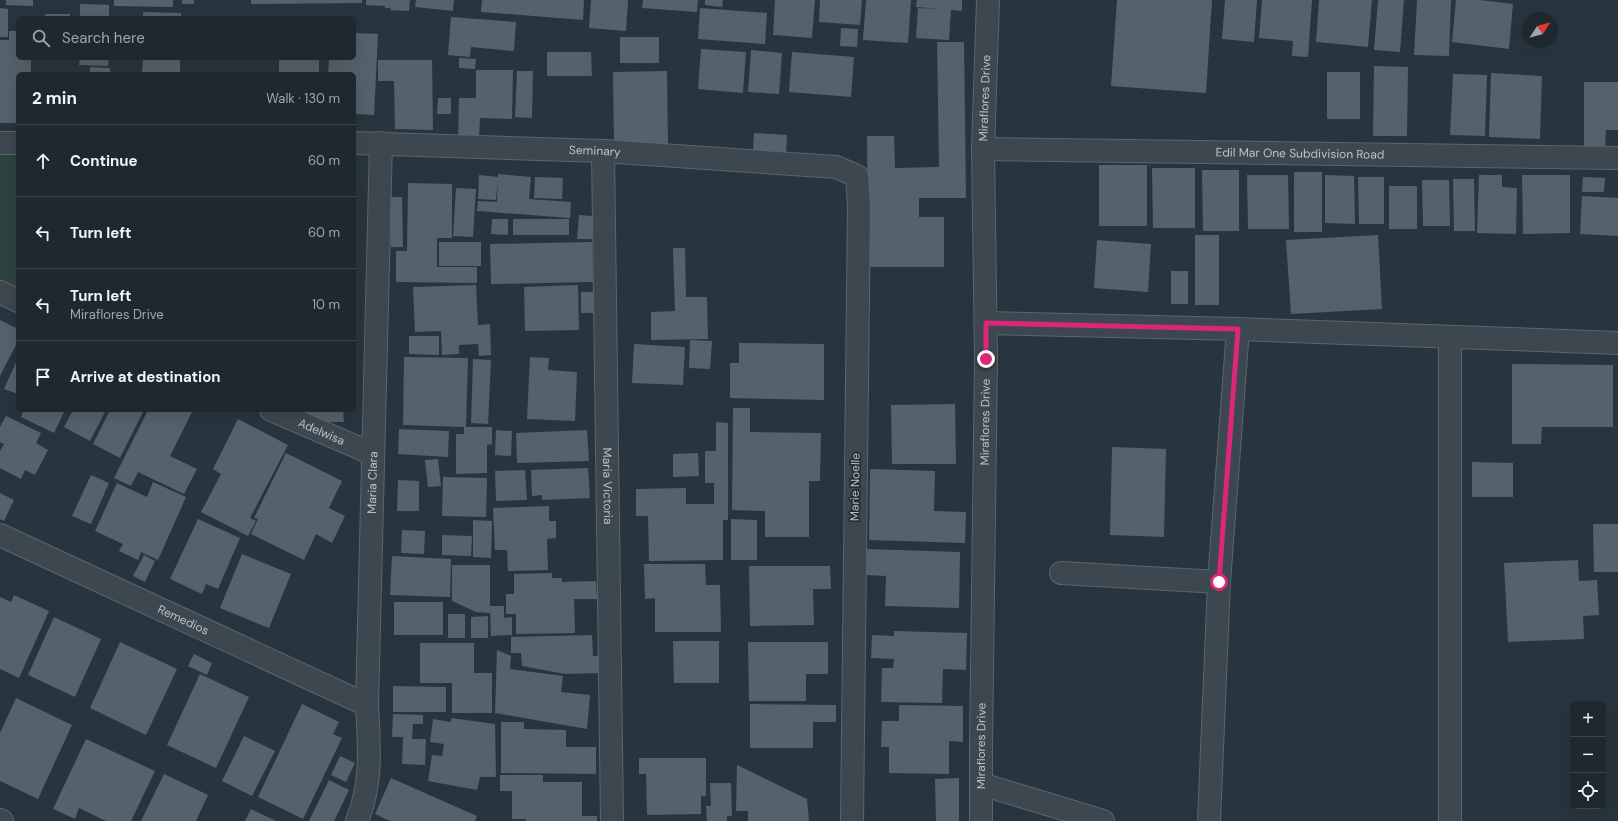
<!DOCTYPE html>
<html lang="en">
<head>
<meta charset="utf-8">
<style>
	body { margin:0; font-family:"DM Sans",sans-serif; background:#2c343a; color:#f1f3f6 }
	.controls { position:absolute; right:12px; bottom:12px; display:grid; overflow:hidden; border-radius:6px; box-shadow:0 4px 16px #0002 }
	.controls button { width:36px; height:36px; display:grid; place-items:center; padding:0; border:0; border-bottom:1px solid #3c444a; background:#1f282e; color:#f1f3f6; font:20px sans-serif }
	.compass { position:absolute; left:1522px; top:12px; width:36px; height:36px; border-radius:50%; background:#1f282e; box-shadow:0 4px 16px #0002; rotate:54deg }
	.stop { position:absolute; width:12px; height:12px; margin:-9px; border:3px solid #db2777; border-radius:50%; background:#fff }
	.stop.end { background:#db2777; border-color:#fff; box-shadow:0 1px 4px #0008 }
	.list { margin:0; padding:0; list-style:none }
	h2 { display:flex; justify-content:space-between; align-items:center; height:52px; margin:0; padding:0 16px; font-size:17px }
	h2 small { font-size:13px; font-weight:400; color:#a1a6aa }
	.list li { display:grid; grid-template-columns:26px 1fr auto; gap:12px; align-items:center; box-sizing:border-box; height:72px; padding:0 16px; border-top:1px solid #3c444a }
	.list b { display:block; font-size:15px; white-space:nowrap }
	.list p { margin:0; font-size:13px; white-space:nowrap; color:#a1a6aa }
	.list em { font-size:13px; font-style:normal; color:#a1a6aa }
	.icon { flex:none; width:22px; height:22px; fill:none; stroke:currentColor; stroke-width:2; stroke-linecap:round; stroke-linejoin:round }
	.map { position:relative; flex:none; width:1618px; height:821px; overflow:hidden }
	.search { position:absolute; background:#1f282e; box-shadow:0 4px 16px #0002; left:16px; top:16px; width:340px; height:44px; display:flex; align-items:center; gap:10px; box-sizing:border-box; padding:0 14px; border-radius:6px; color:#a1a6aa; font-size:15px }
	.panel { position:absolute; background:#1f282e; box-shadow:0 4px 16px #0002; left:16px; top:72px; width:340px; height:340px; border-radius:6px }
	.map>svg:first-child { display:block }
	.green { fill:#2e4341 }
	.building { fill:#55626b }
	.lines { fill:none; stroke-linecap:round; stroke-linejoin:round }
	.street-casing { stroke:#5b656c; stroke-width:24 }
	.street { stroke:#3d474f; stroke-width:22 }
	.route { stroke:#db2777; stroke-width:5 }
	.labels { text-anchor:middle; stroke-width:3.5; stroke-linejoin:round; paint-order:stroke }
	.street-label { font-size:12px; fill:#bac2c9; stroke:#222c34 }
</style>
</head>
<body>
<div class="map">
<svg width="1618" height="821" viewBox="0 0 1618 821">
	<rect width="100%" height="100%" fill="#29353e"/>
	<path class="green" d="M0,148L18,149V295L0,287Z"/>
	<path class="building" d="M6,0H33V6L6,5Z
		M114,0H173V7L114,6Z
		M182,0H194V4H182Z
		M251,0H362V3L251,4Z
		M366,0H410L409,11L390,10L391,8H385V6L366,5Z
		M416,0H454L453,11L415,7Z
		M482,0H584L583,20L481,12Z
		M591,0H628L626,31L589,28Z
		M643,0H698L697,12L642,8Z
		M705,0H723L722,7L705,5Z
		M775,0H815L812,38L773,35Z
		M820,0H862L860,25L819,22Z
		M866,0H911L908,43L863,40Z
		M917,0H962V11L951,10L949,40L916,38L918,8L943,9L916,7Z
		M1117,0H1212L1206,93L1111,86Z
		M1225,0H1257L1254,42L1222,39Z
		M1262,0H1312L1308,57L1292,56L1293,41L1259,38Z
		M1319,0H1372L1368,47L1316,42Z
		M1378,0H1404L1400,52L1374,50Z
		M1417,0H1451L1449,56L1414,55Z
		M1456,0H1480L1513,4L1509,49L1452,42Z
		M80,4L109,5V18H80Z
		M0,8L8,9V37H0Z
		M700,8L767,13L765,44L698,39Z
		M143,12L181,13V18H143Z
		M45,14H70V18H45Z
		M451,17L516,22L514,51L471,47L470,57L448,55Z
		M841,28L858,29L857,47L840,46Z
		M9,31H18V58H31V74H18V123H0V40H9Z
		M354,33L378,34L374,115L354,114V74H328L329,58H354Z
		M620,37H659V63H620Z
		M937,42H964L966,198H919V217H944V267H868L867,136H894L895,168L939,167Z
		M701,49L746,52L743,93L698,89Z
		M751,50L782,53L779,94L748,92Z
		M547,52H591L592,76H547Z
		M792,52L854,57L851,97L789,92Z
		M80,58H109L108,66L79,65Z
		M143,58H180V74H142Z
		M279,58H319V74H279Z
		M459,58L476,59L475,69L459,68Z
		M378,60H432L433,130L395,129L394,81H378Z
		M1374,66L1408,67L1407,136H1373Z
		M90,67L110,68V74H90Z
		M476,70H513L512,119L480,118L479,138H458L459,98H476Z
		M517,71H533L532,118L515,117Z
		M667,71L668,147H614L613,72Z
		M1327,72H1360V119H1327Z
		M1491,73L1542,76L1540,139L1489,137Z
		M1453,74L1487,75L1485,136L1450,135Z
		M1584,82H1618V130H1606L1605,150H1584Z
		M438,98H451V114H437Z
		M754,133L787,135L786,154L753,151Z
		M1099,165H1147V226H1099Z
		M1152,168H1195V228H1153Z
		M1202,170H1239V231H1203Z
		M1294,172H1322V232H1294Z
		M498,174L531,177L529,199L571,202L570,218L477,211L478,201L497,202Z
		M479,175L498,177L496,200L478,199Z
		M1247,175H1288L1289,229H1248Z
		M1325,175L1354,176L1355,224L1325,223Z
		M1479,175H1502V187L1517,188L1516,234L1477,233Z
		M1522,175H1570V233L1523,234Z
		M535,177L563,178L562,199L534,198Z
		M1358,177H1384V224H1359Z
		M1583,177L1605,178L1604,192H1582Z
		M1453,179H1474L1475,231H1454Z
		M1422,180H1449L1450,226H1423Z
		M408,183L452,184V238H437V267H477V283L396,282V251H407Z
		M1389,186H1417V229H1389Z
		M456,188L476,189L473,237L453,236Z
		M1582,196L1618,198V236L1580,234Z
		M390,197H402L403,247H391Z
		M579,215L593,216L592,239H577Z
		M492,219H508V235L491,234Z
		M513,219H569V235H513Z
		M1195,235H1219V305H1195Z
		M1378,235L1382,309L1291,314L1286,240Z
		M1097,240L1151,244L1148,292L1094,288Z
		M439,242H481V266H439Z
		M592,242L593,282L491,284L490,244Z
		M673,248H685L686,297H707L708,339L651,340V312L675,311Z
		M1171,271H1188V304H1171Z
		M476,285L478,325L490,324L491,355L479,356L478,344L459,345V354L442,355L441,331L415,332L413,287Z
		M578,285L579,330L525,331L524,287Z
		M581,292H593L594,313H581Z
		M0,320L18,329V341L0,376Z
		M409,336H439V355L409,354Z
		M690,340L712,341L710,369L689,368Z
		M739,343L824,344V400L730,398V363H739Z
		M634,344L685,347L683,385L632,383Z
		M404,357L468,358L466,427H492V444L487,445V473L456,474V434H464V427L403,425Z
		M530,357L549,358L548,370L577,372L575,421L527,419Z
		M18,358V394L4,389Z
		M473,359L491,360L488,424L471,423Z
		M1512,364L1613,365V427H1542L1541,444H1512Z
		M955,404L956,464H892L891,405Z
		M733,408H750V432L821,433L820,481H809V537H765V511L732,510Z
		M24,410H65L54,433L21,417Z
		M73,410H106L90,441L64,427Z
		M110,410H144L120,458L93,444Z
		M148,410H193L170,456L197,469L184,494L138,472L131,486L114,478Z
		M303,410H343L344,422H319L303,412Z
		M6,416L41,433L36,443L48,450L35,475L25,470L21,479L0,468V451L4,444L0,442V427Z
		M238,419L288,445L250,518L256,521L248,536L201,512L221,474L213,469Z
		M716,422L728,423V520H723V560L649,561L648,516H636V489L686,488V504H714V483H705V451H716Z
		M399,429L449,431L448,457L398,454Z
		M496,430L512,431L511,456L495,455Z
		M587,430L589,461L517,463L516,433Z
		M1112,447L1166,449L1164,537L1110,535Z
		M286,453L342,481L329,508L345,516L332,543L316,534L304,560L251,534L258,519L254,518Z
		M698,453L699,476L673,477V454Z
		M438,459L441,486L428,487L425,460Z
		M1472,462L1513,463V497H1472Z
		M588,468L590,498L542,500V495L532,496L531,470Z
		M870,469L935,471L934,511L966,512L965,543L869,540Z
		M525,470L527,500L496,501L495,471Z
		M91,475L109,483L91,524L72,516Z
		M443,477L487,478L486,517L442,516Z
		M398,480L419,481V511H397Z
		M153,482L186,497L158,560L141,552L138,560L119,551L123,544L95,531L117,483L147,497Z
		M0,493L14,500L4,521L0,519Z
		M549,506V521H556V538L547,539L548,570L508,571L507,550H495L493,508Z
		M198,519L240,538L218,589L206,584L202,594L170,579Z
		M731,519L757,520V560H731Z
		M473,520L492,521L491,558L473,557Z
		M1593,524H1618V572H1594Z
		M402,530L425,531L424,554L401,553Z
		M442,535L472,536L471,556L442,555Z
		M867,549L960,552L959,608L885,606L886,576L866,575Z
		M242,554L291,574L269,628L220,608Z
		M144,555L155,561L145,582L133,576Z
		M392,556L451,559L450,597L390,595Z
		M1578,560L1579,581L1597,580L1599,615L1583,616L1584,639L1508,642L1504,563Z
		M644,564H705L706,585H720L721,632H655V598L645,599Z
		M452,565H490V613L476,612L452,601Z
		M749,566H830L831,589H813L814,625L750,626Z
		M552,573V578H562V582L596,581L597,599H574L575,633L516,634V614H506V594H514V574Z
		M14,595L49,611L19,678L0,669V597L11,602Z
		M394,602H443V635H394Z
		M490,606H504V618L512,617V635L491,636Z
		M448,614H465V638H448Z
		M488,616V638H471V617Z
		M54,617L101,639L75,697L28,675Z
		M894,631L967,633L966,670L943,669L942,703L881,702L882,668H893L894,659L871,658L872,635L894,636Z
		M592,635L593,656H598L599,673L565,674L522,666L521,653H511V637Z
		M673,641H719V683H674Z
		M120,642L177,669L146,735L90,708Z
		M748,642H828V674H806V701H749Z
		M420,643H474V673H492V713H452V683H420Z
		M497,650L511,656L510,669L563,676L561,692L590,695L587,729L495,713Z
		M194,654L212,663L207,675L188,666Z
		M200,674L249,697L216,768L167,745Z
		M393,686L446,687V712H393Z
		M16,698L72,725L38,799L0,781V733Z
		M302,704L339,722L333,734L342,738L303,819L258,797Z
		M750,704L836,705V722H813V748H750Z
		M899,705L963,706V742L949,741V774L889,773V747H881L882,721H899Z
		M393,714L423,715V724H413L412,739H426L425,765L402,764L403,737H392Z
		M451,718L495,724L496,777H480L477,790L428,781L432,755L442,756L444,744L430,742L433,719L451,722Z
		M501,722H524V729L566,730V747H596V774L501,773Z
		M244,736L275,751L252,796L222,781Z
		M86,739L155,771L131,821H106L79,808L75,819L53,809Z
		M340,756L355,763L346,782L331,775Z
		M639,758H706V796H701V814L647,815L646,774H639Z
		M737,765L807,799L809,821H748V811H736Z
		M164,774L208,795L196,821H141Z
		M500,775H543V782H582V816H597V821H526V819H512V791H500Z
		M391,778L477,816L475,821H390L375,814Z
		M959,778V821H936L935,779Z
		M329,780L349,790L334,821H309Z
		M710,783H731L732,816H727V821H707L706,806H711Z
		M251,809L276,821H245Z"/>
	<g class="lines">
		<g class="street-casing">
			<g id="street">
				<path d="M0,143H18"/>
				<path id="s1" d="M354,143L603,151L836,167L857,176L859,206L852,821"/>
				<path id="s2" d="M983,149L1618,158"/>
				<path id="s3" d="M603,151L612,821"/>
				<path d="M0,292L18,301"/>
				<path d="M986,323L1238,329L1618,343"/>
				<path d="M1450,337V821"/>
				<path id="s4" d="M271,410L373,454"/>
				<path id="s5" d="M0,535L367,705"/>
				<path d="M1061,573L1219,582"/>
				<path d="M981,784L1103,821"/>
				<path d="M0,820L2,821"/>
				<path id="s6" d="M357,821C373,781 369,746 367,705L381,143"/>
				<path id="s7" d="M981,821V748L986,359L983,149L988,0"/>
				<path d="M1209,821L1219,582L1238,329"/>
			</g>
		</g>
		<use href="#street" class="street"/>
	</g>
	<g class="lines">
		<path class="route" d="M986,359V323L1238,329L1219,582"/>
	</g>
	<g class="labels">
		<g class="street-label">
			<text dy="4" stroke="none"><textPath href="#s7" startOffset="723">Miraflores Drive</textPath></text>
			<text dy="4" stroke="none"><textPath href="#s1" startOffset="241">Seminary</textPath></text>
			<text dy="4" stroke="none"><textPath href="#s2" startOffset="317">Edil Mar One Subdivision Road</textPath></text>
			<text dy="4" stroke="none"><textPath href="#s7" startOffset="399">Miraflores Drive</textPath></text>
			<text dy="4" stroke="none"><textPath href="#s4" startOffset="55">Adelwisa</textPath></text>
			<text dy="4" stroke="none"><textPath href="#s6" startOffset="340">Maria Clara</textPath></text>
			<text dy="4" stroke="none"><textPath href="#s3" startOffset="335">Maria Victoria</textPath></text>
			<text transform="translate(855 487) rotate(-89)" y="4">Marie Noelle</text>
			<text dy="4" stroke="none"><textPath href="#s5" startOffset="202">Remedios</textPath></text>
			<text dy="4" stroke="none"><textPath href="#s7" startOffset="75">Miraflores Drive</textPath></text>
		</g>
	</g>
</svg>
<div class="controls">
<button>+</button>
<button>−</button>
<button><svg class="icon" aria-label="locate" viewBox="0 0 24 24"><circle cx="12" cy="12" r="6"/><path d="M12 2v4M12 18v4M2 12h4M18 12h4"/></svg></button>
</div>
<svg class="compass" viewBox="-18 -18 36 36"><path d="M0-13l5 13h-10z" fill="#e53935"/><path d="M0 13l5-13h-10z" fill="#a1a6aa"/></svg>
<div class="stop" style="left:1219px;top:582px"></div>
<div class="stop end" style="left:986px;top:359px"></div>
<div class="search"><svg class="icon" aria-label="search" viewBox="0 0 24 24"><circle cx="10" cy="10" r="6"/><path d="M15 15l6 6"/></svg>Search here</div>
<section class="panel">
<h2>2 min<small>Walk · 130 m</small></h2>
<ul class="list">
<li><svg class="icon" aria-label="ahead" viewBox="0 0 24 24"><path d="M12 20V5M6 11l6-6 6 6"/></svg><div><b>Continue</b></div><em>60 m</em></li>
<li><svg class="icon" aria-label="left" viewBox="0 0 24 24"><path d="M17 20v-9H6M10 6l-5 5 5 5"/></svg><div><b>Turn left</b></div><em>60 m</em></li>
<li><svg class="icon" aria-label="left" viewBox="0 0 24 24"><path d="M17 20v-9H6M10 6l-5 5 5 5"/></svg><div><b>Turn left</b><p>Miraflores Drive</p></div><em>10 m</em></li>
<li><svg class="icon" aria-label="arrive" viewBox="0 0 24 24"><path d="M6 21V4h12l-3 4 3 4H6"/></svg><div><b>Arrive at destination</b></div></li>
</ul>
</section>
</div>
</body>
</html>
